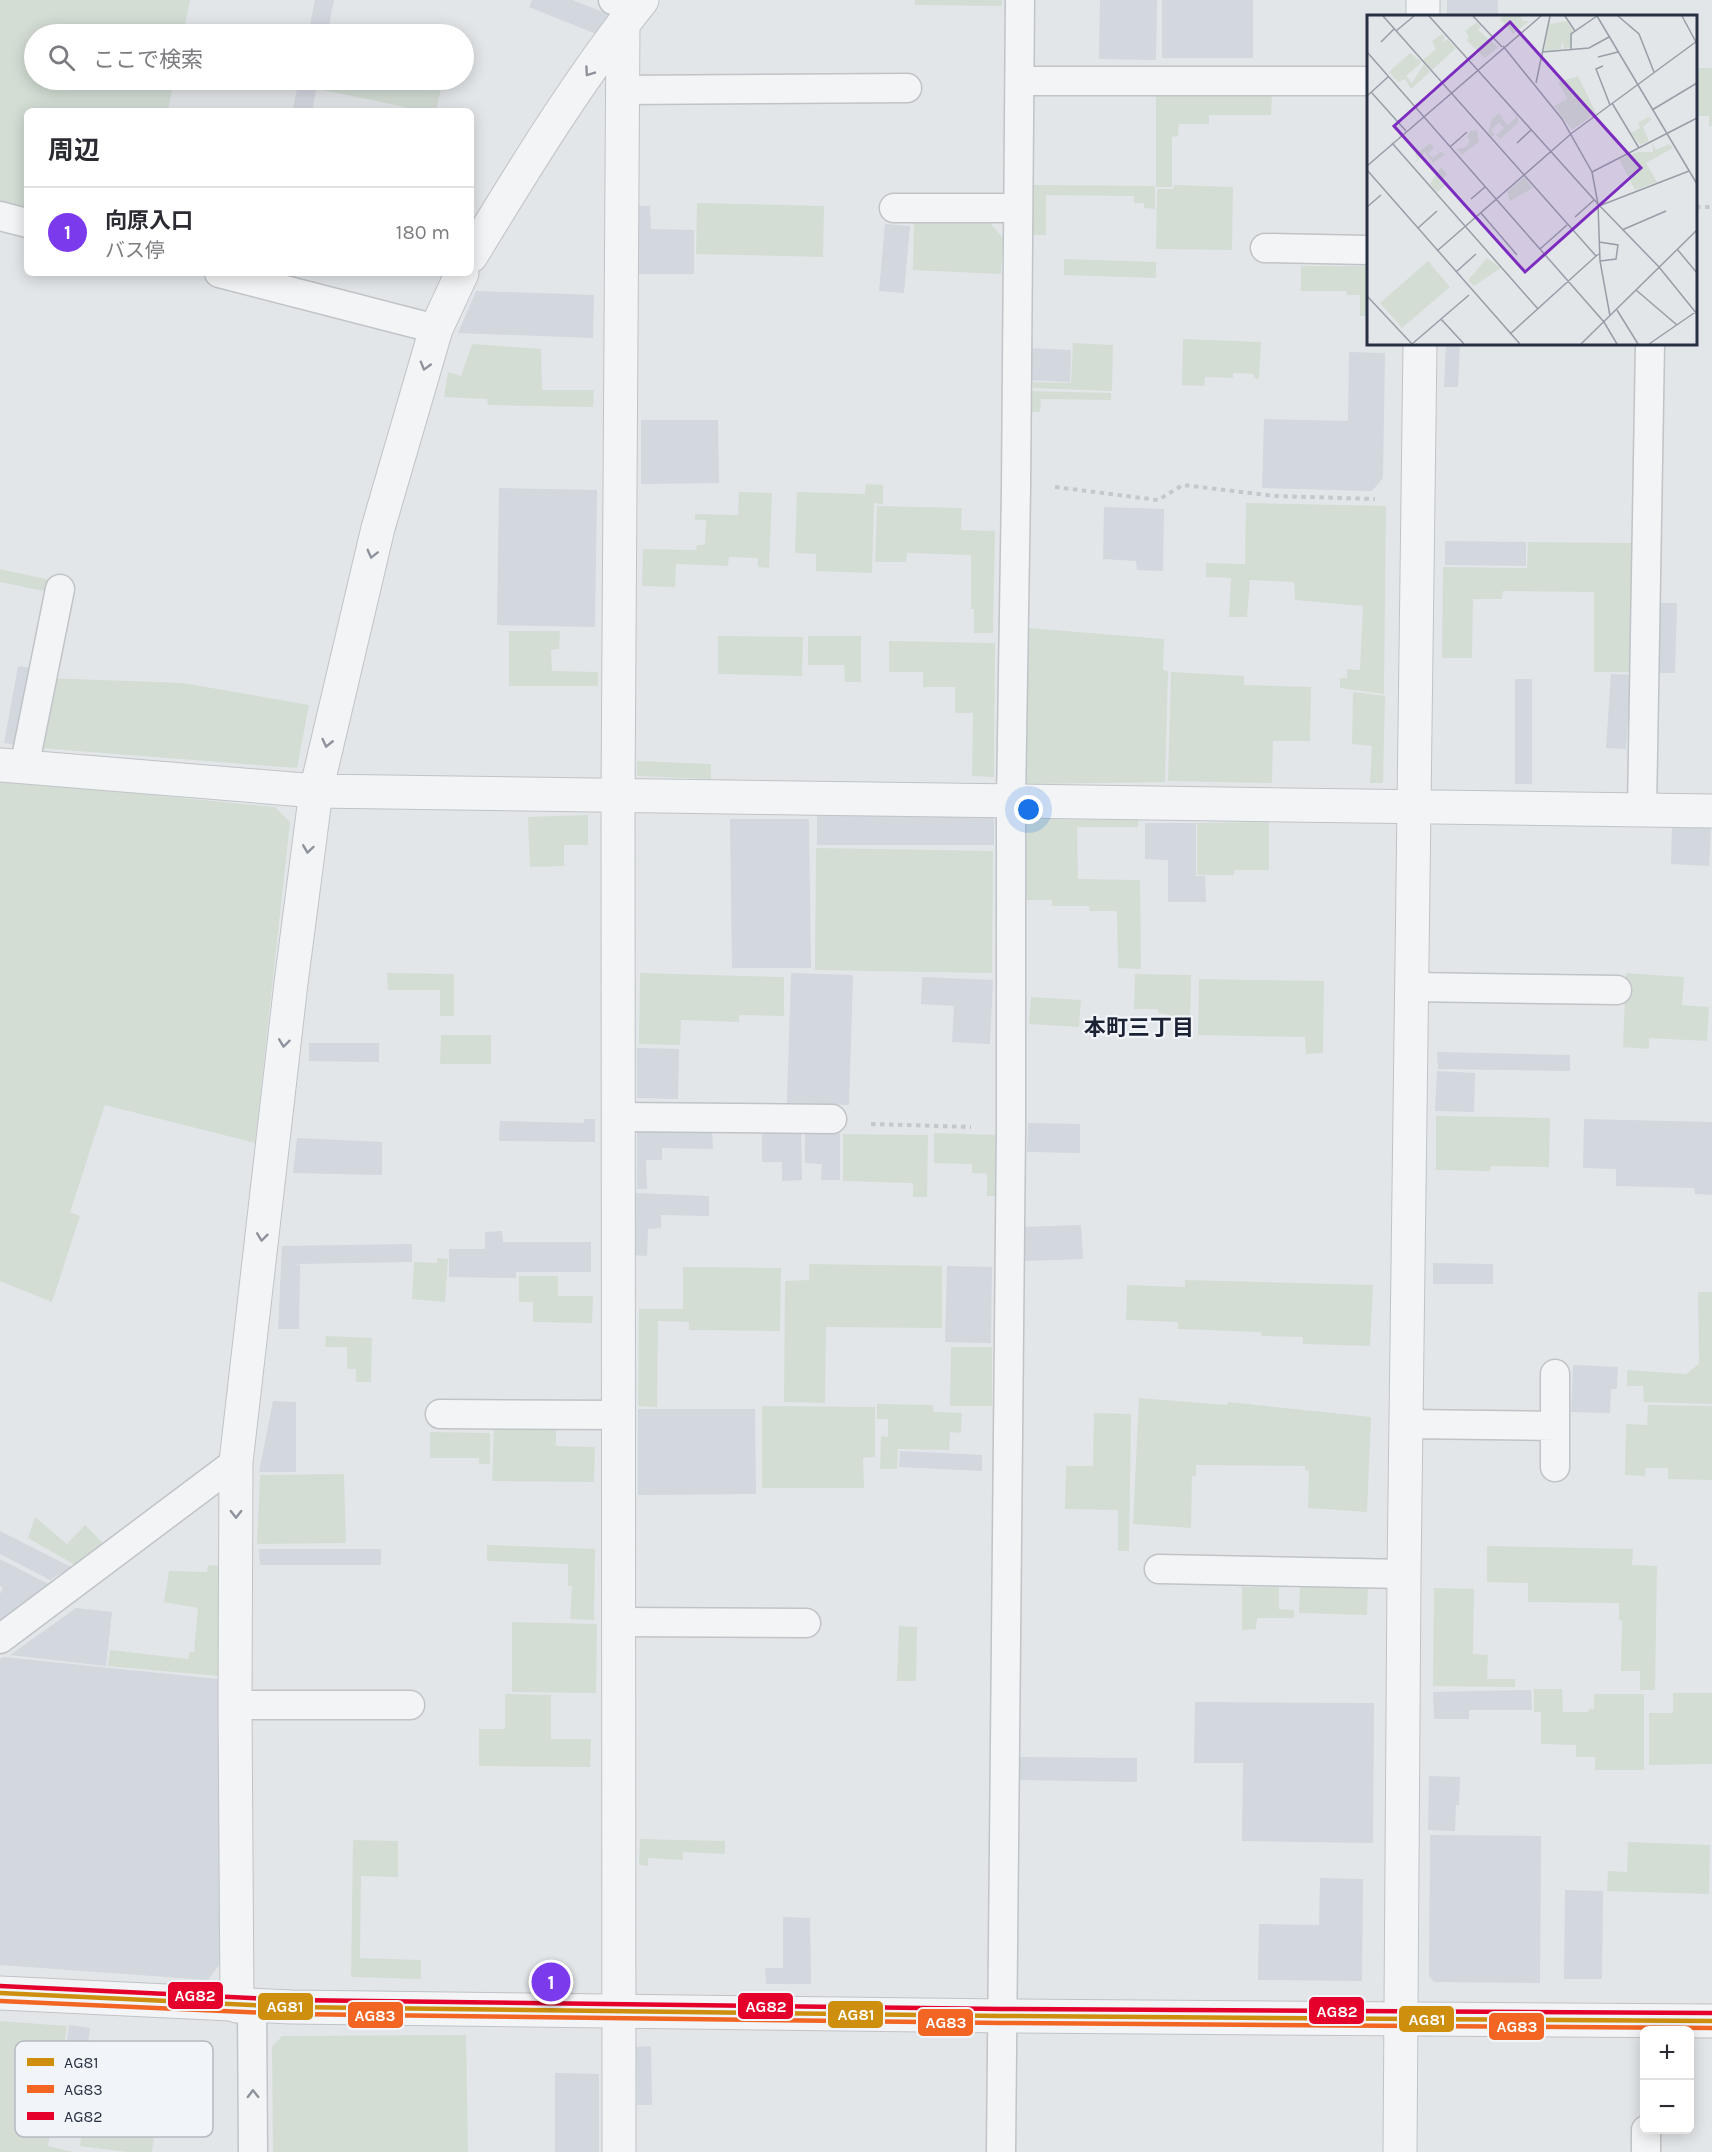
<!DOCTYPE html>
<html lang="ja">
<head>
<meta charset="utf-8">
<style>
	body { margin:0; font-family:Karla,"Noto Sans JP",sans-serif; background:#f2f2f3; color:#2b2b33 }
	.controls { position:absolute; right:18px; bottom:18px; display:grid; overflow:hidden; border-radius:9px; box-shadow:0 3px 15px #0003 }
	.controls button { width:54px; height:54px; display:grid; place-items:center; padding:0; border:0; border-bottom:2px solid #e1e1e2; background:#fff; color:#2b2b33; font:30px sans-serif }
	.you { position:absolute; left:1029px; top:810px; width:21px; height:21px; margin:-15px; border:4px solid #fff; border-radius:50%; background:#1a73e8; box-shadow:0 0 0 9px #1a73e833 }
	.badge { display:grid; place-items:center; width:39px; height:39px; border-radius:50%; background:#7c3aed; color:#fff; font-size:20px; font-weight:700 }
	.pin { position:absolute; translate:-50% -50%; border:3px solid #fff; box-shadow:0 2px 6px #0006 }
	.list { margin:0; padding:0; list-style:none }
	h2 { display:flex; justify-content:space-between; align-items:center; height:78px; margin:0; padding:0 24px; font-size:26px }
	h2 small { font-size:20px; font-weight:400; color:#7c7c81 }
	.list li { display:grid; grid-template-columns:39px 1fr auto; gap:18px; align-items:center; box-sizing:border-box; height:90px; padding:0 24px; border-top:2px solid #e1e1e2 }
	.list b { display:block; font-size:22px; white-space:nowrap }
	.list p { margin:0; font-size:20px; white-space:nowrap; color:#7c7c81 }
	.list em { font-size:20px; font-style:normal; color:#7c7c81 }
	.icon { flex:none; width:33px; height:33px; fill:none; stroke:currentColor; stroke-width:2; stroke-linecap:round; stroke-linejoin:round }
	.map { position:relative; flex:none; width:1712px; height:2152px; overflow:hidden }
	.search { position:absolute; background:#fff; box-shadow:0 3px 15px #0003; left:24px; top:24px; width:450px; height:66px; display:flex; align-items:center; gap:15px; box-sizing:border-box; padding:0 21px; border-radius:33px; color:#7c7c81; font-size:22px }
	.panel { position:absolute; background:#fff; box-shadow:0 3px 15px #0003; left:24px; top:108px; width:450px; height:168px; border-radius:9px }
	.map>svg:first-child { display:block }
	.built { fill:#d3d7de }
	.green { fill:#d3ddd4 }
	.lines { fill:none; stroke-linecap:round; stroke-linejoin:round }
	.service-casing { stroke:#c0c3c7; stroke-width:31 }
	.minor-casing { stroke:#c0c3c7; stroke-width:35 }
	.tertiary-casing { stroke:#c0c3c7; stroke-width:35 }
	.path { stroke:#c4c7cc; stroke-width:4; stroke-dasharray:4.5 4.5; stroke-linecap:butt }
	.service { stroke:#f3f4f5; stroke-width:28 }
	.minor { stroke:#f3f4f5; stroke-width:33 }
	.tertiary { stroke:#f3f4f5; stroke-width:33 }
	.bus-1-casing { stroke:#f1f4f8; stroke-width:9 }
	.bus-2-casing { stroke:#f1f4f8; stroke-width:9 }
	.bus-3-casing { stroke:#f1f4f8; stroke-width:9 }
	.bus-1 { stroke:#ce8f0e; stroke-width:4.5 }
	.bus-2 { stroke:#f26522; stroke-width:4.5 }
	.bus-3 { stroke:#e4002b; stroke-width:4.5 }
	.oneway { stroke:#8e929c }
	.labels { text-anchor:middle; stroke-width:4.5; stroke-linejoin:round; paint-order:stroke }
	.neighbourhood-label { font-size:22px; font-weight:bold; fill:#1b2234; stroke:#f1f4f8 }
	.inset-road { fill:none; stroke:#989ea7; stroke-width:1.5 }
	.view { fill:#7b2cbf; fill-opacity:0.15; stroke:#7b2cbf; stroke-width:3 }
	.inset-edge { fill:none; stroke:#283144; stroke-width:3 }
	.key { fill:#f1f4f8; stroke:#b5bac2; stroke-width:1.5 }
	.key-label { font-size:16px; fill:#283144 }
	.line-badge { stroke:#f1f4f8; stroke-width:2 }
	.badge-label { font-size:16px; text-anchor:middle; font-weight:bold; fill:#fff }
</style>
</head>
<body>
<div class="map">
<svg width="1712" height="2152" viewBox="0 0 1712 2152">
	<rect width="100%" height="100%" fill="#e3e6e9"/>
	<path class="built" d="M315,0H334L327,34H308Z
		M532,0H572L611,15L596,34L529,7Z
		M1100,0H1157L1156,60L1099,59Z
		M1162,0H1253V58H1162Z
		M1447,0H1498V14H1494V16H1447Z
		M299,80H318L312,111L293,109Z
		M636,206H650L651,229L694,230V274H636Z
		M885,224L910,226L904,293L879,291Z
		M476,291L594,295L593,338L458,333Z
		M1446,344H1460L1458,387H1444Z
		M1026,348L1071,350L1070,382L1025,380Z
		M1349,352L1385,353L1383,478L1372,491L1262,488L1264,419L1348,421Z
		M641,420H718L719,483L641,484Z
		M499,488L597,490L595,627L497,625Z
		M1104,507L1164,509L1163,571L1137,570L1136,561L1103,559Z
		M1445,541L1526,542V566L1445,565Z
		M1659,603H1677L1675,673H1658Z
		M18,666L37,669L23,746L4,743Z
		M1611,674L1631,675L1626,749L1606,748Z
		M1515,679H1532V784H1515Z
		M817,816H994V845H817Z
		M730,819H809L811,968H732Z
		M1145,823H1196V876H1205L1206,902H1168V860L1145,859Z
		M1672,824L1711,826L1709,866L1671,864Z
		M791,973L853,975L849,1105L787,1103Z
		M922,977L993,980L990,1044L952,1042L954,1006L921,1004Z
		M309,1043H379V1062L309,1061Z
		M637,1048L679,1049L678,1099L637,1098Z
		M1437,1052L1570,1055V1071L1438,1069Z
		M1437,1071L1475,1073L1474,1112L1435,1111Z
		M584,1119H595V1142L499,1141L500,1121L584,1123Z
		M1584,1119L1712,1122V1195L1695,1194L1694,1188L1616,1186V1169L1583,1168Z
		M1028,1123L1080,1124V1153L1027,1152Z
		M637,1131H712L713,1149L662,1148V1160H646L647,1189H637Z
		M762,1133H801L802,1180L782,1181V1162H762Z
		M805,1133H840V1180H821L822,1164L805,1163Z
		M297,1138L382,1142V1175L293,1173Z
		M635,1193L709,1196V1216L661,1215V1228L648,1229L647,1256L633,1255Z
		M1081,1225L1083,1259L1025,1261L1024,1227Z
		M502,1231L503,1242H591V1272H516V1278L449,1277V1249H485V1232Z
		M412,1244V1262L296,1264L300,1265L299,1329H278L282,1246Z
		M1433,1263L1493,1264V1284H1433Z
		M947,1266L992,1267L991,1343L945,1342Z
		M1573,1365L1618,1367L1617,1389H1611L1610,1413L1571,1412Z
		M273,1401L296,1402V1472H259Z
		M638,1409H755L756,1494L638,1495Z
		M900,1451L982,1455V1471L899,1467Z
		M0,1531L71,1567L50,1580L0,1554Z
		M259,1549H381V1565H260Z
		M0,1559L48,1584L0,1621V1594L3,1588L0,1586Z
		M76,1608L112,1612L106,1666L10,1655Z
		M3,1657L218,1679L222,1961L208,1980L0,1965V1659Z
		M1531,1690L1532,1710H1469V1719H1434L1433,1692Z
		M1195,1702L1374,1703L1373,1843L1242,1841L1243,1763H1194Z
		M1020,1757L1137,1758V1782L1020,1780Z
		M1429,1776L1460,1777L1459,1805H1456L1455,1831L1428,1830Z
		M1430,1835L1541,1836L1540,1983L1434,1982L1429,1976Z
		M1320,1878L1363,1879L1362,1981L1258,1980L1259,1924L1319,1925Z
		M1565,1890L1603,1891L1602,1979H1564Z
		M783,1917L810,1918L811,1984H766L765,1968H783Z
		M69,2025L90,2028L80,2100L59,2097Z
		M651,2046L652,2105H637L636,2047Z
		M555,2073L599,2074V2152H555Z"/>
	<path class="green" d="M0,0H190L183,34H34V80H174L168,111H27V209L0,203Z
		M915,0H1002V6L915,5Z
		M1696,68H1712V126H1709V116H1696Z
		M320,80H443L436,111H405V107L318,89Z
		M1156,96H1272L1271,115H1209V124H1179L1178,136L1172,137V187H1156Z
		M1029,185L1155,186V209L1144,208V203H1134V196L1046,195V235H1028Z
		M1174,185L1233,187L1232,250L1156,249L1157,189H1173Z
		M697,203L824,206L823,257L696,254Z
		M914,220L990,223L1003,238L1001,274L913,270Z
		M1064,259L1156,262V278L1064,275Z
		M1301,266H1368V316H1360V295H1347L1346,291H1301Z
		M1183,339L1261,342L1259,379L1254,378V374L1233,373V378L1205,377L1204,386L1182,385Z
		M1073,343L1113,345L1112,391L1033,388V382L1071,383Z
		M472,344L541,349L542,390H594L593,407L488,405L487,399L444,397L448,372L461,376Z
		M1028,391L1111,393V400L1041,399L1040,412H1027Z
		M866,484L883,485V504L874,503L872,573L816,571V554L795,553L797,492L865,494Z
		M739,492L772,493L769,568L758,567V558L729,557L728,566L676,564L675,587L642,586L643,549L696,550L697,545H705L706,520H695V514L738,515Z
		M1246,503L1386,506L1384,694L1340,688V678H1347V669L1360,670L1363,606L1295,600L1294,582L1250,580L1247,617H1229L1231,578L1206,577V563L1245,564Z
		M877,506L962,508L961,530L995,531L993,633H974V609H971V555L907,553L906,562H875Z
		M1528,542L1634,543L1633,672H1594V592L1503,591L1502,599H1473L1472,658H1442L1443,567L1527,568Z
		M0,569L50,580L48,592L0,582Z
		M1028,628L1164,639L1163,670L1168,671L1165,782L1026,784Z
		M509,631H560L559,649L551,650L552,671L598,672V686H509Z
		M718,636L803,637L802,676L718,674Z
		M808,636H861V682H845L844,665H808Z
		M889,641L995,643L994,777L972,776L973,713H955V687H923V672H889Z
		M1171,672L1244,676V685L1311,687L1310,741H1273L1272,783L1168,781Z
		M47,678L183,683L309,705L297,768L39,748Z
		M1353,692L1385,696L1383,783H1370L1372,746L1352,744Z
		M637,761L711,764V779L637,776Z
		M0,780L275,807L290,822L255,1143L105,1105L70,1212L80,1216L52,1302L0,1281Z
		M588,815V845H564V866L530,867L528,817Z
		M1026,819L1138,820V827H1077L1078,879L1140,880L1141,969L1118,968L1117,911H1090L1089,906H1052V900H1026Z
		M1269,822V870H1234V875H1197V823Z
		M816,848L993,851L992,973L815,970Z
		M387,973L454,974V1016H440V990H388Z
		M640,973L784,977V1016L739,1015V1022L681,1020L680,1045L639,1044Z
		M1626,973L1684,977L1682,1005L1709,1007L1707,1041L1649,1038V1049L1623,1047Z
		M1135,974L1191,975L1190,1027H1181L1180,1022H1168L1167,1014L1158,1013V1009H1134Z
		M1199,979L1324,981L1323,1053L1306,1054L1305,1037L1198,1035Z
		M1031,997L1081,1000L1079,1027L1029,1024Z
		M441,1035H491V1064H440Z
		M1436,1116L1550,1118L1549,1167L1491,1166L1490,1171L1436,1170Z
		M934,1133L1001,1135L999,1196H987V1174L972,1173V1164L934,1163Z
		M843,1134L928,1135L927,1197H913V1183L843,1181Z
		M437,1258L448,1259L445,1302L412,1299L414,1262L437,1263Z
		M809,1264L942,1266V1328L826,1327L825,1403L784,1402L785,1281L809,1280Z
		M683,1267L781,1268L780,1331L689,1330V1322L658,1321L657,1407L638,1406L639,1309H683Z
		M519,1276H558V1296H593L592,1323L533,1322V1302H519Z
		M1185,1280L1373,1285L1370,1346L1303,1344V1337L1261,1336V1332L1178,1329V1322L1126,1320L1127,1285L1185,1287Z
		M1698,1292H1712V1404L1644,1402L1643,1386H1627V1370L1686,1374L1699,1364Z
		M326,1336L372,1338L371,1382H356V1369H347V1347H325Z
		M951,1347H992V1406H950Z
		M1139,1398L1227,1405L1228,1402L1371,1417L1367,1512L1308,1508L1309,1471L1305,1470V1466L1196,1465V1476H1192L1191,1528L1133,1524Z
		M877,1404L933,1405L934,1412L962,1413L961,1433L950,1432L949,1450L898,1449L897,1469H880L881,1436L888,1437V1419H877Z
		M1648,1405L1712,1406V1480L1668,1479V1468H1646L1645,1476L1625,1475L1626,1424L1647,1425Z
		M762,1406L875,1407V1457L863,1458L864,1488H762Z
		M1094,1413L1131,1414L1129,1551H1118V1510L1065,1509L1066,1466H1093Z
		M494,1425H556V1446L595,1447L594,1482L492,1481Z
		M430,1432L490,1433V1464H479V1458H430Z
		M344,1474L346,1543L257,1544L260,1475Z
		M35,1517L67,1544L85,1525L104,1544L75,1565L28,1538Z
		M487,1545L595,1549L594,1620L570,1619L572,1586H568V1564L487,1561Z
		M1487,1546L1633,1549L1632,1565L1657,1566L1655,1690H1640V1671H1621L1622,1621L1619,1620V1603L1528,1602V1583L1487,1582Z
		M208,1565L220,1566L218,1676L108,1666L110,1650L188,1659L190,1652H194L198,1608L164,1602L169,1571L207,1572Z
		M1300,1586L1368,1588L1367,1615L1299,1613Z
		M1242,1587H1279V1609L1294,1610V1618H1257L1256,1629L1242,1630Z
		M1434,1588L1474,1589L1473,1654L1488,1655L1487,1679H1515V1687L1433,1686Z
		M512,1622L597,1624L596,1693L512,1692Z
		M899,1626L917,1627L916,1681H897Z
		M1534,1689H1562L1563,1712H1588L1589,1709H1594V1694H1644V1770H1595V1757H1576V1745L1541,1744V1712H1534Z
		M1673,1693H1712V1764L1649,1765V1713H1673Z
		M505,1694L551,1695V1739H591L590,1767L479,1766V1729H505Z
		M640,1839L725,1841V1854L683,1852V1860L648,1858V1866L639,1865Z
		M353,1840L398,1841V1877L361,1876L360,1958L421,1960V1979L351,1977Z
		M1628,1842L1710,1845L1709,1894L1607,1891L1608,1871L1627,1872Z
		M0,2021L67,2026L48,2146L73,2152H0Z
		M466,2035L468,2152H273L272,2047L282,2036Z
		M87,2087L159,2096L152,2152H127L80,2146Z"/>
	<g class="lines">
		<g class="service-casing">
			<path id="service" d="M613,0L622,3
				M1031,81H1368
				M621,90L907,88
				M894,208H1018
				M0,216L27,223
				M1265,248L1368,250
				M219,273L436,329
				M24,768L60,589
				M1642,810L1650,344
				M1412,987L1617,990
				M618,1117L832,1119
				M440,1414L618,1415
				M1407,1424L1555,1426
				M1555,1467V1374
				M1159,1569L1404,1574
				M617,1622L806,1623
				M0,1639L236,1462
				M235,1705H410
				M252,2006L253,2152
				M1001,2152L1011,1128V801L1016,488L1020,0
				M1646,2152V2130"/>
		</g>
		<g class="minor-casing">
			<path id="minor" d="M1423,16V0
				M471,256C524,169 578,80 642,0
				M0,765L316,791L1712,811
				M237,2006L235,1705L236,1462L291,983L316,791L345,668L378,528L436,329L462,273
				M619,2152L618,796L623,24
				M1400,2152L1404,1574L1420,344"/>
		</g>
		<g class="tertiary-casing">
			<path id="tertiary" d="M0,1993L291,2007L1002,2016L1712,2021"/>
		</g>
		<path class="path" d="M1696,207H1712
			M1055,487L1158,500L1183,485L1275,496L1375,499
			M871,1124L971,1127"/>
		<use href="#service" class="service"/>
		<use href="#minor" class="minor"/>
		<use href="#tertiary" class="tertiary"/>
		<g class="bus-1-casing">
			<path id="bus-1" d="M0,1993L291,2007L1002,2016L1712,2021"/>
		</g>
		<g class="bus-2-casing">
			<path id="bus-2" d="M0,2001L291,2014L1002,2023L1712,2028"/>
		</g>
		<g class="bus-3-casing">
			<path id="bus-3" d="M0,1986L291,2000L1002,2009L1712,2013"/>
		</g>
		<use href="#bus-1" class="bus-1"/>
		<use href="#bus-2" class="bus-2"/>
		<use href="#bus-3" class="bus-3"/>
	</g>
	<defs><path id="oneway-chevron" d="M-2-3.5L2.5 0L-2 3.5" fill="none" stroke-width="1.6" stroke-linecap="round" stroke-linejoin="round" transform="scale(1.5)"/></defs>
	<g class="oneway">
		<use href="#oneway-chevron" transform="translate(589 72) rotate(125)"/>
		<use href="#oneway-chevron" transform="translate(425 366) rotate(106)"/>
		<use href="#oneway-chevron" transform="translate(372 554) rotate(104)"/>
		<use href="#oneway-chevron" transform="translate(327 743) rotate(103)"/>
		<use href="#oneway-chevron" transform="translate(308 849) rotate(98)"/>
		<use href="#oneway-chevron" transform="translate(284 1043) rotate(97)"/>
		<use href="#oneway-chevron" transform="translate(262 1237) rotate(97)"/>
		<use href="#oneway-chevron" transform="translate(236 1514) rotate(90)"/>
		<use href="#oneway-chevron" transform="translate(253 2094) rotate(-91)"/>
	</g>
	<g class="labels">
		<g class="neighbourhood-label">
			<text x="1139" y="1035">本町三丁目</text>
		</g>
	</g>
	<g transform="translate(1367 15)">
		<rect width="330" height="330" fill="#e3e6e9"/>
		<path d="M136,1H153L156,6H162L146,19L133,4ZM200,6L206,16L204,32L197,34L195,26L194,34L177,36L182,9ZM110,7L114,12L111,15L131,32L118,43L99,25L102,22L98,16ZM75,19L78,22L74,29L80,24L89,33L65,55L56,45L69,34L65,26ZM43,38L55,47L39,61L45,68L57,49L63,57L44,74L38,64L31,67L22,57ZM211,61L229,98L205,115L187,91L200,84L191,67ZM145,96L151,103V108L133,124L129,120L137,113L132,108L124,115L128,119L125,122L121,118L125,104L132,98L140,110L149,103ZM281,102L285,104L276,112L282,126L273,130L264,118L273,113L271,108ZM110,115L112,127L95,140L89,134L97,133L103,127L100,122L103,116ZM63,128L67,132L61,139L66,143L73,137L79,139L66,148L58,137L46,150L51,143L48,140ZM285,128L289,135L302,129L306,133L279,148L290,167L268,175L252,144L270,137H286ZM74,152L80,159L76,164L80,169L70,177L63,169ZM157,162L166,173L143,186L140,177ZM120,243L134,253L107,271L101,265ZM61,246L83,272L35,313L13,288Z" fill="#d3ddd4"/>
		<path class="inset-road" d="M16,1L229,241L232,239M62,1L231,189L292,252L330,299M106,1L135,32M198,1L208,16M230,1L330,169M251,1L272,19L287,57M315,1L330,29M29,16L47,1M14,27L27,14M136,31L195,104L225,157L231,189L233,246L243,301M204,35V19L230,1M0,37L237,307L250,329M175,37L222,33L242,22M231,42L251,37M236,51L229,54L243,90M169,68L183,1M4,77L39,116M0,81L21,62M245,88L272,133M285,95L330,68M25,128L171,294M150,128L164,115M83,132L100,117M0,151L174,1M0,155L153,329M225,157L330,103M104,184L118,172M232,191L322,156M0,192L14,180M114,198L150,240M208,202L227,185M51,213L70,196M255,215L299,196M232,227L251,230L249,244L233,246M173,234L200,210M310,234L330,258M70,236L205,118L330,26M89,257L109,239M269,275L310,310M0,281L45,329M250,295L271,329M74,304L97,329M143,319L229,241M45,329L102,280M214,329L330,215M282,329L330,296"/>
		<path class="view" d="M143,7L274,153L158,257L27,111Z"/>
		<rect width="330" height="330" class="inset-edge"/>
	</g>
	<rect x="15" y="2041" width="198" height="96" rx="9" class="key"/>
	<rect x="27" y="2058" width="27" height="8" fill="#ce8f0e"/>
	<rect x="27" y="2085" width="27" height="8" fill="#f26522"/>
	<rect x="27" y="2112" width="27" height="8" fill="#e4002b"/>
	<g class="key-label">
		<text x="64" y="2068">AG81</text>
		<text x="64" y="2095">AG83</text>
		<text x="64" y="2122">AG82</text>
	</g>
	<g class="line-badge">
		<rect x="167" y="1981" width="57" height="29" rx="6" fill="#e4002b"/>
		<rect x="737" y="1992" width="57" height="28" rx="6" fill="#e4002b"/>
		<rect x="257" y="1992" width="57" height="29" rx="6" fill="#ce8f0e"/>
		<rect x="1308" y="1996" width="57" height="29" rx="6" fill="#e4002b"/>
		<rect x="827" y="2000" width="57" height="29" rx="6" fill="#ce8f0e"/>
		<rect x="347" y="2001" width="57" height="28" rx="6" fill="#f26522"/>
		<rect x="1398" y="2005" width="57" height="28" rx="6" fill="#ce8f0e"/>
		<rect x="917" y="2008" width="57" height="29" rx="6" fill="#f26522"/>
		<rect x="1488" y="2012" width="57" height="29" rx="6" fill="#f26522"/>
	</g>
	<g class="badge-label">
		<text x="195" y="2001">AG82</text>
		<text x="766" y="2012">AG82</text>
		<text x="285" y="2012">AG81</text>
		<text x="1337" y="2017">AG82</text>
		<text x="856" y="2020">AG81</text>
		<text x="375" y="2021">AG83</text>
		<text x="1427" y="2025">AG81</text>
		<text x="946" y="2028">AG83</text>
		<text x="1517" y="2032">AG83</text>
	</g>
</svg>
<div class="controls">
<button>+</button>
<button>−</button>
</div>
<div class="you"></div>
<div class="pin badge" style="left:551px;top:1982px">1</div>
<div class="search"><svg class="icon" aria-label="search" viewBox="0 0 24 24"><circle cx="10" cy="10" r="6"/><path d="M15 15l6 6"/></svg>ここで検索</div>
<section class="panel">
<h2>周辺<small></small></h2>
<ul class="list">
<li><span class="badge">1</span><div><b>向原入口</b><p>バス停</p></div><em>180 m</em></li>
</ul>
</section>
</div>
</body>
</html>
